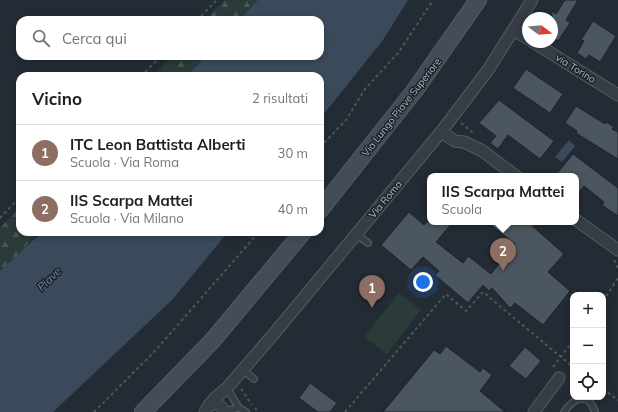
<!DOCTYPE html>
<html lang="it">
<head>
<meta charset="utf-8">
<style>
	body { margin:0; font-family:Mulish,sans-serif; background:#f6f6f6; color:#202124 }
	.controls { position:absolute; right:12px; bottom:12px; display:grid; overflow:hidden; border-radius:8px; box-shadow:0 2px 6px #0003 }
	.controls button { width:36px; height:36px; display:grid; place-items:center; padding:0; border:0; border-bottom:1px solid #e0e0e0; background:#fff; color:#202124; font:20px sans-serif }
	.compass { position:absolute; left:522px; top:12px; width:36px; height:36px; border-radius:50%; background:#fff; box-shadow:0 2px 6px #0003; rotate:106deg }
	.you { position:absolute; left:423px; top:282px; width:14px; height:14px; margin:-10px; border:3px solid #fff; border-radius:50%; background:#1a73e8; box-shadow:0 0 0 6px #1a73e833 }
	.badge { display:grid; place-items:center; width:26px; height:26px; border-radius:50%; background:#0b8043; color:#fff; font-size:13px; font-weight:700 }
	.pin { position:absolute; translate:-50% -33px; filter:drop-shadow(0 1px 2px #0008) }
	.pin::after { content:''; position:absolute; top:21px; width:14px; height:12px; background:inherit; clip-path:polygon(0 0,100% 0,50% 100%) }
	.popup { position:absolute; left:427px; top:173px; width:152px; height:52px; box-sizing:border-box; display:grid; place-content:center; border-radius:8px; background:#fff; filter:drop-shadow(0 1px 3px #0005); font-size:13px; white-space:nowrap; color:#757577 }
	.popup b { font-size:15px; color:#202124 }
	.popup::after { content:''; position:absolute; left:50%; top:100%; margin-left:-8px; border:8px solid transparent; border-top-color:#fff }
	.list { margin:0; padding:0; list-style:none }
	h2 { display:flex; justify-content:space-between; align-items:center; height:52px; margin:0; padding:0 16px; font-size:17px }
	h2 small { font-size:13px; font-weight:400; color:#757577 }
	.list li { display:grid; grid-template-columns:26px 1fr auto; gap:12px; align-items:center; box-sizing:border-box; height:56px; padding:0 16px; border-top:1px solid #e0e0e0 }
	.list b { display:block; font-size:15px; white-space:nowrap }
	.list p { margin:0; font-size:13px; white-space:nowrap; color:#757577 }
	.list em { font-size:13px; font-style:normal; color:#757577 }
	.icon { flex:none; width:22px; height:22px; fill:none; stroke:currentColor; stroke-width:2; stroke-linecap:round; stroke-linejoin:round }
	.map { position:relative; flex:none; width:618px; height:412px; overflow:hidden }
	.search { position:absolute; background:#fff; box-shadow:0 2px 6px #0003; left:16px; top:16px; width:308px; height:44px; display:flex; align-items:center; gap:10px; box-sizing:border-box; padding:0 14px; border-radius:12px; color:#757577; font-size:15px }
	.panel { position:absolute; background:#fff; box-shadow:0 2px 6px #0003; left:16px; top:72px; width:308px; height:164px; border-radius:12px }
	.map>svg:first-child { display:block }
	.forest { fill:url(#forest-firs) }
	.pitch { fill:#2a3b3a }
	.water { fill:#3a4a5b }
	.building { fill:#4b5660; stroke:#1d242c }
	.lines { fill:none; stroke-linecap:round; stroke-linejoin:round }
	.lane-casing { stroke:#535b63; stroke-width:8 }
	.street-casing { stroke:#535b63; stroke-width:13 }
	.secondary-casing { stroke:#535b63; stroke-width:18 }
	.path { stroke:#48595a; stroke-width:2; stroke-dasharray:3 3; stroke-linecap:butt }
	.lane { stroke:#363d45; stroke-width:5.5 }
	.street { stroke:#363d45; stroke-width:11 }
	.secondary { stroke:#444d57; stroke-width:16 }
	.labels { text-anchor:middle; stroke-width:3; stroke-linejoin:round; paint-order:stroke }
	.street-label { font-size:10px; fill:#b0b8c1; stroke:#1b222a }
	.water-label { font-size:11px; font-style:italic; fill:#758ba1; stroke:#1b222a }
</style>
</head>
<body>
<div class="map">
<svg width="618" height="412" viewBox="0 0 618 412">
	<defs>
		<pattern id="forest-firs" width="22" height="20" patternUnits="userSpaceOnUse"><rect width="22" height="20" fill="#2a3b3a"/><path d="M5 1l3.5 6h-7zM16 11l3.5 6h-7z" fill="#465555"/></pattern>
	</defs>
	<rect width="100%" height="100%" fill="#232b34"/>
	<path class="forest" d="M224,0H270L249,20H205Z
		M173,56H209L191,76H153Z
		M20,207V232H39L0,274V228Z"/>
	<path class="pitch" d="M399,293L421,310L387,354L364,337Z"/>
	<path class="water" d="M258,0H408L383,40L320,119V76H187L206,56H320V20H239Z
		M569,140L575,146L562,162L555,157Z
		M42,232H228L172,300L53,412H0V271Z"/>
	<path class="building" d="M565,0H578L566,20L570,23L558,41L552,37V11L556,14Z
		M593,21L616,36L600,62L589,55L586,59L577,53L584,41L581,40Z
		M526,69L563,94L550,113L513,88Z
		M499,100L554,141L540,159L508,135L498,149L490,143L496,136L479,123Z
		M576,106L605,124L606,122L614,127L612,129L618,132V159L576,133L577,131L565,123Z
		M573,154L618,188V216L602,205L604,202L584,186L576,196V176H555Z
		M409,212L424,225L426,222H453L436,242L463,263L468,256L491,274L515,244L487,222H528L564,254L548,272L570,291L543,325L515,303L510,308L492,288L489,291L483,285L468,303L435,275L439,271L423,257L411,270L381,245Z
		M446,346L480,372L483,368L492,375L480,391L505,412H383L434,350L440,354Z
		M525,347L541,361L526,379L509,366Z
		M310,383L337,403L330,412H318L299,398Z"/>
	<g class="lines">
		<g class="lane-casing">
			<path id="lane" d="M356,234L368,243
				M243,370L254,379
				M227,388L239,408
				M224,411L239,408L246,412
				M564,412C574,398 588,391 595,412"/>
		</g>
		<g class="street-casing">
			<path id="street" d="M514,30L528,39
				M533,42L618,95
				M441,132L455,141L464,142L481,150L516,176
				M576,220L618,250
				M209,405L215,398L227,388L272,336L441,132L488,70L532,0
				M205,412L209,405C216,402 222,405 224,412
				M534,412L559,378"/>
		</g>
		<g class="secondary-casing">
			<path id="secondary" d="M320,210L415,90L478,0
				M143,412L213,340L303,232"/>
		</g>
		<path class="path" d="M197,20L217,0
			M141,76L161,56
			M461,123L473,133
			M320,147L346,120L365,89L399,52L433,0
			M0,218L20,197
			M614,260L617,265L618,270
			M603,301L618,278
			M553,367L573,341
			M241,389L252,405
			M603,389L618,400
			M255,408L258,412
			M94,412L154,352L259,232
			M345,412L446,294L466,311L483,292L573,367"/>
		<use href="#lane" class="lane"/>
		<use href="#street" class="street"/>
		<use href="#secondary" class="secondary"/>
	</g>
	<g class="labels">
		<g class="street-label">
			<text transform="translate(576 68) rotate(32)" y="4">via Torino</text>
			<text transform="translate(401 107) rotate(-52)" y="4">Via Lungo Piave Superiore</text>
			<text transform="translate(385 199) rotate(-50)" y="4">Via Roma</text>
		</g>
		<g class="water-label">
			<text transform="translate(49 279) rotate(-44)" y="4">Piave</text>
		</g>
	</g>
</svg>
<div class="controls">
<button>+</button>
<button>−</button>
<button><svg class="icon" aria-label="locate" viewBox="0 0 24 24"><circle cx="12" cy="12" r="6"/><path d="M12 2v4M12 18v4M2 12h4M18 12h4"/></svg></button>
</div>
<svg class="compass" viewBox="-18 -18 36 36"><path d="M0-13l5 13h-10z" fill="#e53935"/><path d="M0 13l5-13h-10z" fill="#757577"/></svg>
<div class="you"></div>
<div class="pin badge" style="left:372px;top:308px;background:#8d6e63">1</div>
<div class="pin badge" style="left:503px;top:271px;background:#8d6e63">2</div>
<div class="popup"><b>IIS Scarpa Mattei</b>Scuola</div>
<div class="search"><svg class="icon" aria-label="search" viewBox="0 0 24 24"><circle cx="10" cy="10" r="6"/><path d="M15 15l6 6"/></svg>Cerca qui</div>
<section class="panel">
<h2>Vicino<small>2 risultati</small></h2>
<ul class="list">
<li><span class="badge" style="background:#8d6e63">1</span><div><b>ITC Leon Battista Alberti</b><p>Scuola · Via Roma</p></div><em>30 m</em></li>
<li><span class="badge" style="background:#8d6e63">2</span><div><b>IIS Scarpa Mattei</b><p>Scuola · Via Milano</p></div><em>40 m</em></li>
</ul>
</section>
</div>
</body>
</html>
